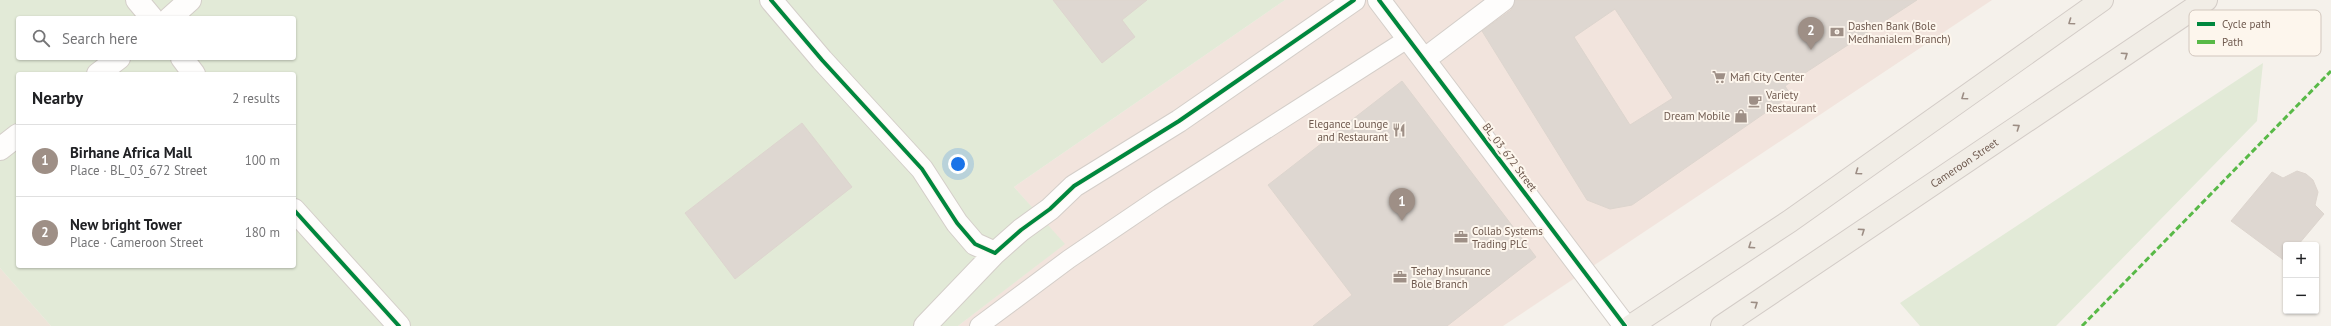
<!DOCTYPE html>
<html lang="en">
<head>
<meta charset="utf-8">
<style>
	body { margin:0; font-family:"PT Sans",sans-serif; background:#f2f2f2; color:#202124 }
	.controls { position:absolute; right:12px; bottom:12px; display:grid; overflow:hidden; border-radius:4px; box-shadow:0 1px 3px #0004 }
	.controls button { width:36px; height:36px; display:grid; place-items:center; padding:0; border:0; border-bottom:1px solid #e0e0e0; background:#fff; color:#202124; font:20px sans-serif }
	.you { position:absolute; left:958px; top:164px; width:14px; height:14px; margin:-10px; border:3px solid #fff; border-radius:50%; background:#1a73e8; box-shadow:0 0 0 6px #1a73e833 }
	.badge { display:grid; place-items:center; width:26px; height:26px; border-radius:50%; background:#9e8f86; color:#fff; font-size:13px; font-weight:700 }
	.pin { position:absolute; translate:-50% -33px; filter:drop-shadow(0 1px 2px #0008) }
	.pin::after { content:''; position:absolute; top:21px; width:14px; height:12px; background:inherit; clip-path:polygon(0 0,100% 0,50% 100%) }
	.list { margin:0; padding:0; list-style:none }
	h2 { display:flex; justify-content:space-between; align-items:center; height:52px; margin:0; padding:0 16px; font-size:17px }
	h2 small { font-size:13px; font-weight:400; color:#757577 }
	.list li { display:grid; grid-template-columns:26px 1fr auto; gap:12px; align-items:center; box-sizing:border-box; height:72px; padding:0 16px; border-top:1px solid #e0e0e0 }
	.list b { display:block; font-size:15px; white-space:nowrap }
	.list p { margin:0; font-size:13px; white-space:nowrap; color:#757577 }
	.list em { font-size:13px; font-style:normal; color:#757577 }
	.icon { flex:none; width:22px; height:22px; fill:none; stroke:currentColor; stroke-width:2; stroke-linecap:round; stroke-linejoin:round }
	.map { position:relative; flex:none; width:2331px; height:326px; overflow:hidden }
	.search { position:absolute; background:#fff; box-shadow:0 1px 3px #0004; left:16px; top:16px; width:280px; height:44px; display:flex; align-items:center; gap:10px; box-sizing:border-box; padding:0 14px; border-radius:4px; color:#757577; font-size:15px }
	.panel { position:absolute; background:#fff; box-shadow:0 1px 3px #0004; left:16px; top:72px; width:280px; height:196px; border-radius:4px }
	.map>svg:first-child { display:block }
	.residential { fill:#ede4d9 }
	.commercial { fill:#f2e4dd }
	.green { fill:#e2ead7; fill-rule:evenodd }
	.building { fill:#ded7d1; stroke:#ddd5ce; fill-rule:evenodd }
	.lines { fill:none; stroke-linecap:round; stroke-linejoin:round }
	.service-casing { stroke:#d4cec9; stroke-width:20 }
	.minor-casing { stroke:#d4cec9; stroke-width:24 }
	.primary-casing { stroke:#d3ccc7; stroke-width:24 }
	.service { stroke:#fefdfc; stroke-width:18 }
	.minor { stroke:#fefdfc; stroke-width:22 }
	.primary { stroke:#f1ede6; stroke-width:22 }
	.quiet { stroke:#58b947; stroke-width:3; stroke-dasharray:6 3; stroke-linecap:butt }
	.cycleway-casing { stroke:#fdf6ed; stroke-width:6 }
	.cycleway { stroke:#00873e; stroke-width:4 }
	.oneway { stroke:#9c8d84 }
	.labels { text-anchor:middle; stroke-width:4; stroke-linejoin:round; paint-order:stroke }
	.poi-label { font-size:11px; fill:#6f5a4f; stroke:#fdf6ed; text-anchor:start }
	.street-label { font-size:11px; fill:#6f5a4f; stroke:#fdf6ed }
	.key { fill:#fdf6ed; stroke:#d2c7be; stroke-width:1 }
	.key-label { font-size:11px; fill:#6f5a4f }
</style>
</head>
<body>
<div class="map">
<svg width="2331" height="326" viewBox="0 0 2331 326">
	<rect width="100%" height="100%" fill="#f5f1eb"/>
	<path class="residential" d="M0,268L51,326H0Z"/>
	<path class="commercial" d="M1285,0H1992L1503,326H958L1064,244L1014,187Z"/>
	<path class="green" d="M0,0H1285L1014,187L1065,244L958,326H51L0,268ZM18,18H294V58H18ZM18,74H294V266H18Z
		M2263,63L2257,121L2056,326H1920L1900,303Z"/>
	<path class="building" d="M1053,0H1147L1122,20L1135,37L1102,63Z
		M1515,0H1917L1785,86L1791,95L1632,205L1610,209L1587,200L1482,31L1511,10ZM1615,9L1673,98L1630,125L1574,37Z
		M1402,81L1536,257L1447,326H1313L1352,295L1268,185Z
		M802,123L852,187L735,279L685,213Z
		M2297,171L2306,174L2313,180L2318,192L2315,205L2324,214L2298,245H2286L2285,261L2231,221L2272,172L2283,178Z"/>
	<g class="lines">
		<g class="service-casing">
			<path id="service" d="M979,326L1069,259L1159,198L1409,38"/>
		</g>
		<g class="minor-casing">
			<path id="minor" d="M137,0L152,18
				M771,0L822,60L922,169L957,223L975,244L995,253L1021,230L1050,209L1074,186L1179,121L1354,0
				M1379,0L1625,326
				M170,18L190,0
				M182,58L194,74
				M1425,59L1503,0
				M98,74L119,58
				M0,149L18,135
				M294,210L399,326
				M925,326L995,253"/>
		</g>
		<g class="primary-casing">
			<g id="primary">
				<path d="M1631,326L1790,221L2102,0"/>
				<path id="s1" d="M1722,326L2206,0"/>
			</g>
		</g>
		<use href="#service" class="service"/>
		<use href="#minor" class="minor"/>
		<use href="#primary" class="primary"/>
		<path class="quiet" d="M2082,326L2331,71"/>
		<g class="cycleway-casing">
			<path id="cycleway" d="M771,0L822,60L922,169L957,223L975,244L995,253L1021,230L1050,209L1074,186L1179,121L1354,0
				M1379,0L1625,326
				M294,210L399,326"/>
		</g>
		<use href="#cycleway" class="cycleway"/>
	</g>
	<defs><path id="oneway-chevron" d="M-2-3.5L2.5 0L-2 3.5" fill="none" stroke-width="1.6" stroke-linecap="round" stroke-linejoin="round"/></defs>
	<g class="oneway">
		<use href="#oneway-chevron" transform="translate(2071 22) rotate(145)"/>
		<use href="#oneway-chevron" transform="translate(2125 55) rotate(-34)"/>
		<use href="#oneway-chevron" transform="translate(1964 97) rotate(145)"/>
		<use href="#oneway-chevron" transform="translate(2017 127) rotate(-34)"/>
		<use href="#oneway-chevron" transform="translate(1858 172) rotate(145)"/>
		<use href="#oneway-chevron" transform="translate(1862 231) rotate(-34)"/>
		<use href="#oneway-chevron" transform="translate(1751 246) rotate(146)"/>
		<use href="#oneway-chevron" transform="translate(1755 304) rotate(-34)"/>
	</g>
	<defs>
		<g id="bank-bare" transform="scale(1.08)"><path d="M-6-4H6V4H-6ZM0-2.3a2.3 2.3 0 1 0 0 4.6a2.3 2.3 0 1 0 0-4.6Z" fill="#9e8f86" stroke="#fdf6ed" stroke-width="2.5" paint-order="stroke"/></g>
		<g id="supermarket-bare" transform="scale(1.08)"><path d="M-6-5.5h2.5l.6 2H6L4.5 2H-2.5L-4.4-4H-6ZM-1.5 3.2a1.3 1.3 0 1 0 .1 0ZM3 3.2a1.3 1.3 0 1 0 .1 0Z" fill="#9e8f86" stroke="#fdf6ed" stroke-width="2.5" paint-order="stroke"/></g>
		<g id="cafe-bare" transform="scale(1.08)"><path d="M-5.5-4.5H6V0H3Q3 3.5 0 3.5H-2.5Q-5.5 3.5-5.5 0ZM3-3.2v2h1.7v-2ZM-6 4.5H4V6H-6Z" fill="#9e8f86" stroke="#fdf6ed" stroke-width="2.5" paint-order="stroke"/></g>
		<g id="shop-bare" transform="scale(1.08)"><path d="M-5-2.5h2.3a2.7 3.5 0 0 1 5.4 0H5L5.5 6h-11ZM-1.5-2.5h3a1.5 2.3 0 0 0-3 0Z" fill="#9e8f86" stroke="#fdf6ed" stroke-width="2.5" paint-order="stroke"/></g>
		<g id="restaurant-bare" transform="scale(1.08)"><path d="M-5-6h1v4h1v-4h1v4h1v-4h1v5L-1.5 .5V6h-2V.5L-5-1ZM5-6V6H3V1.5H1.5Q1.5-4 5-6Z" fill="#9e8f86" stroke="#fdf6ed" stroke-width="2.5" paint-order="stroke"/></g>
		<g id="office-bare" transform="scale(1.08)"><path d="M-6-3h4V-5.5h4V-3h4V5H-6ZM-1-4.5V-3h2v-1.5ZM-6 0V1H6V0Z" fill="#9e8f86" stroke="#fdf6ed" stroke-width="2.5" paint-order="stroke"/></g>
	</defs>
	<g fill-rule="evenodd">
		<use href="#bank-bare" x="1837" y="32"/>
		<use href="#supermarket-bare" x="1719" y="77"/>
		<use href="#cafe-bare" x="1755" y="101"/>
		<use href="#shop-bare" x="1741" y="116"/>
		<use href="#restaurant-bare" x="1399" y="130"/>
		<use href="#office-bare" x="1461" y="237"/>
		<use href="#office-bare" x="1400" y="277"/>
	</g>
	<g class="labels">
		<g class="poi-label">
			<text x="1848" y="30">Dashen Bank (Bole<tspan x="1848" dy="13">Medhanialem Branch)</tspan></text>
			<text x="1730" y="81">Mafi City Center</text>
			<text x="1766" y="99">Variety<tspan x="1766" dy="13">Restaurant</tspan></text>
			<text x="1730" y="120" text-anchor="end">Dream Mobile</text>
			<text x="1388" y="128" text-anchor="end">Elegance Lounge<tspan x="1388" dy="13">and Restaurant</tspan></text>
			<text x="1472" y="235">Collab Systems<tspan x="1472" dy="13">Trading PLC</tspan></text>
			<text x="1411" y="275">Tsehay Insurance<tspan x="1411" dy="13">Bole Branch</tspan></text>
		</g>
		<g class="street-label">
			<text transform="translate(1510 157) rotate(53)" y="4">BL_03_672 Street</text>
			<text dy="4" stroke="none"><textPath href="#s1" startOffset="292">Cameroon Street</textPath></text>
		</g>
	</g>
	<rect x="2189" y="10" width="132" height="46" rx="6" class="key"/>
	<rect x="2197" y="22" width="18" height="4" fill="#00873e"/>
	<rect x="2197" y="40" width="18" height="4" fill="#58b947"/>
	<g class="key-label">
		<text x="2222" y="28">Cycle path</text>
		<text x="2222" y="46">Path</text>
	</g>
</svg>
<div class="controls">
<button>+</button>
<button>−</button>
</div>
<div class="you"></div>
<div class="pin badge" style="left:1402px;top:221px">1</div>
<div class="pin badge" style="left:1811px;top:50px">2</div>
<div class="search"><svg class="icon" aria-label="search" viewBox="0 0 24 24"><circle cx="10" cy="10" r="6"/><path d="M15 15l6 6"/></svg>Search here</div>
<section class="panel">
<h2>Nearby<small>2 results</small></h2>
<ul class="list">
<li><span class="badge">1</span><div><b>Birhane Africa Mall</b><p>Place · BL_03_672 Street</p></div><em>100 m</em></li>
<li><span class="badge">2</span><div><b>New bright Tower</b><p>Place · Cameroon Street</p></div><em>180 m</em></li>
</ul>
</section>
</div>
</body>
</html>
